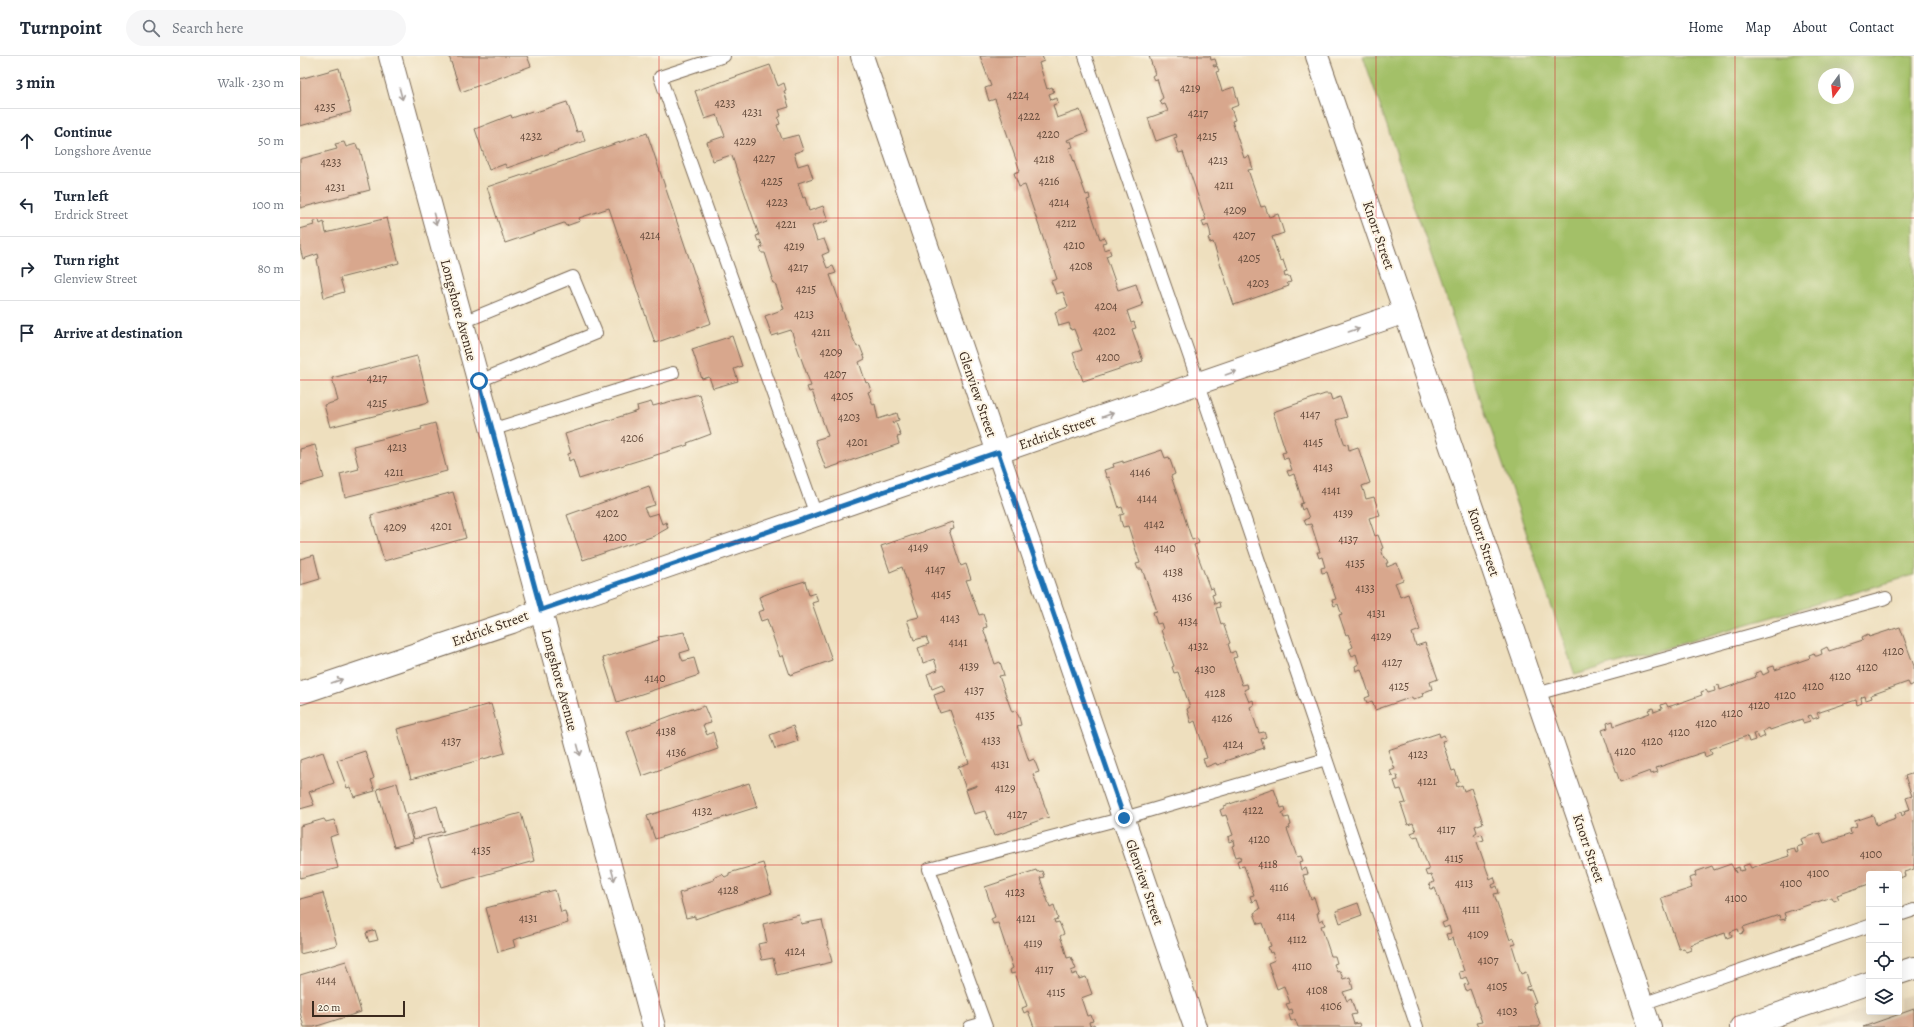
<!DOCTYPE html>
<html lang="en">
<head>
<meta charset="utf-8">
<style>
	body { margin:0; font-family:Alegreya,serif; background:#f6f6f7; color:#1f2937 }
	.controls { position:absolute; right:12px; bottom:12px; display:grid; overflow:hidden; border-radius:4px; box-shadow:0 4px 16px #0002 }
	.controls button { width:36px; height:36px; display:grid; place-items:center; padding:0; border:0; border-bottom:1px solid #e0e1e3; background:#fff; color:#1f2937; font:20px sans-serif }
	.compass { position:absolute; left:1518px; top:12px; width:36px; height:36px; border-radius:50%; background:#fff; box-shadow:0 4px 16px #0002; rotate:195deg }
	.scale { position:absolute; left:12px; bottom:10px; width:93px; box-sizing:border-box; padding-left:4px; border:2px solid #3b2a1e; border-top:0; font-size:11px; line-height:14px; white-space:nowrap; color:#3b2a1e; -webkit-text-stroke:3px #fcf5e5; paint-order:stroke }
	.stop { position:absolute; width:12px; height:12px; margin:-9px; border:3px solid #1f6fb2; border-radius:50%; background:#fff }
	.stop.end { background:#1f6fb2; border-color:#fff; box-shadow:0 1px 4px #0008 }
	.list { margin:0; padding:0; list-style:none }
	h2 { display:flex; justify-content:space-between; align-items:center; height:52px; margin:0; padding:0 16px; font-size:17px }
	h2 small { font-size:13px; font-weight:400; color:#747a83 }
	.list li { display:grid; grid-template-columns:26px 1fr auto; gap:12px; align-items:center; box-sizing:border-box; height:64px; padding:0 16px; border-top:1px solid #e0e1e3 }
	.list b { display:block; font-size:15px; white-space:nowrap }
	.list p { margin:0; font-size:13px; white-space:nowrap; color:#747a83 }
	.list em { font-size:13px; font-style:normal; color:#747a83 }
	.icon { flex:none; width:22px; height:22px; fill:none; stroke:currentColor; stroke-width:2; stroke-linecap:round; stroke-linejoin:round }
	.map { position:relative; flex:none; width:1614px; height:971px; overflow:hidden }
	header { display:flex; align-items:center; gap:24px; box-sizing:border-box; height:56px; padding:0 20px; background:#fff; border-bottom:1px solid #e0e1e3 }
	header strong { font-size:19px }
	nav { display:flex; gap:22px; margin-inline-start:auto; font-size:14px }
	.search { width:280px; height:36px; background:#f6f6f7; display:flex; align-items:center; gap:10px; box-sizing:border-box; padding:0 14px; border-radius:22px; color:#747a83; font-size:15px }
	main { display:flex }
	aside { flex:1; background:#fff }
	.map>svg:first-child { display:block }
	.built { fill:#deceb1 }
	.green { fill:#a3c068; stroke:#6f7543; fill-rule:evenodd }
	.building { fill:#d8a78d }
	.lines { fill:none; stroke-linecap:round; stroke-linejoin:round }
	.lane-casing { stroke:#7a6956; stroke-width:14 }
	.street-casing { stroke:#7a6956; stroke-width:24 }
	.lane { stroke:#fff; stroke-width:12 }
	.street { stroke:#fff; stroke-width:22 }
	.oneway { stroke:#a79f9a }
	.route { stroke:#1f6fb2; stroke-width:5 }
	.grid { fill:none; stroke:#d62828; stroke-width:1; stroke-opacity:0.55 }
	.labels { text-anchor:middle; stroke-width:4; stroke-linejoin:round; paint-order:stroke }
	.number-label { font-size:12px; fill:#62493a }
	.street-label { font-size:14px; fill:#3b2a1e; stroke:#fcf5e5 }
</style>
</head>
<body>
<header>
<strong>Turnpoint</strong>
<div class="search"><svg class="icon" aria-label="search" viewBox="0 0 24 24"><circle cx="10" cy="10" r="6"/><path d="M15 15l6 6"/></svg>Search here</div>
<nav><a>Home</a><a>Map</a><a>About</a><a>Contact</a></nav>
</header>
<main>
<aside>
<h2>3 min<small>Walk · 230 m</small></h2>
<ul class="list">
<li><svg class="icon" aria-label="ahead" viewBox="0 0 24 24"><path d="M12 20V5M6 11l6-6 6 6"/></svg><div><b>Continue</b><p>Longshore Avenue</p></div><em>50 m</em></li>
<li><svg class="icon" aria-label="left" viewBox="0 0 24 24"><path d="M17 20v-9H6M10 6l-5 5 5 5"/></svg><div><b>Turn left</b><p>Erdrick Street</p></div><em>100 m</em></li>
<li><svg class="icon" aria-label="right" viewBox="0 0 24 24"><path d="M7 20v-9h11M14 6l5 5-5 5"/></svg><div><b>Turn right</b><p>Glenview Street</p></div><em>80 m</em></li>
<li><svg class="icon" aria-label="arrive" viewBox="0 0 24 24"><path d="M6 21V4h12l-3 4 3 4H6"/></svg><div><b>Arrive at destination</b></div></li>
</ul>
</aside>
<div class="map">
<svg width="1614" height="971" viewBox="0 0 1614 971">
	<rect width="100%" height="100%" fill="#fcf5e5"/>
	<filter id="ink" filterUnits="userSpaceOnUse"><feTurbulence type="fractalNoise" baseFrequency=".025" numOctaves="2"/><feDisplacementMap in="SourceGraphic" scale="8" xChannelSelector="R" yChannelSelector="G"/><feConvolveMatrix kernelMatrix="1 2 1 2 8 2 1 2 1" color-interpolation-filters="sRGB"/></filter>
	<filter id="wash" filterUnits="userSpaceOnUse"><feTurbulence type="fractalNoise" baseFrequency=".012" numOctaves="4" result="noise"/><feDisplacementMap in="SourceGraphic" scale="16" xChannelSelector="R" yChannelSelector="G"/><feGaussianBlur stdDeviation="0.9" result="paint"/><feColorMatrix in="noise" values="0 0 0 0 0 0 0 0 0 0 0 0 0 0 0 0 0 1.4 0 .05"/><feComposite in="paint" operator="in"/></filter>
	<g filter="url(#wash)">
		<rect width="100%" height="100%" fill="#eedfbe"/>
		<path class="built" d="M1614,937V971H1514L1569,952V956H1599V942Z"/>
		<path class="green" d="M1063,0H1614V519L1275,619ZM1524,18H1548V42H1524Z"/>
		<g id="blocks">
			<path class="building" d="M149,0H227L231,10L161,36Z
				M680,0H742L744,5L739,7L747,33L752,31L754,36L749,38L751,44L757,42L758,47L753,49L757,62L780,54L788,76L767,84L768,86L771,85L773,91L769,92L786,139L789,138L790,143L787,144L800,183L804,181L806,186L802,187L804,194L809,192L811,198L806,200L818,234L836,228L843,249L827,255L831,267L834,266L836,272L832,273L843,305L783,325L773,297L782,294L774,273L771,274L769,267L759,270L755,256L768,251L763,236L756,238L754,232L751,225L757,223L725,129L719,131L714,117L720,115L695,43L689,45L685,32L691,30Z
				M849,0H910L911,4L915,3L917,9H913L914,11L917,10L919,15L916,16L922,35L934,31L939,49L931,52L935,64L932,65L944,102L949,100L953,113L948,114L961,151L965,150L969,161L978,158L984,177L972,181L980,205L983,204L987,216L984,217L985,221L989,220L991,226L987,227L989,230L934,249L913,186L910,187L908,182L911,181L910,175L908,169L904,171L902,165L906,164L883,96L879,97L874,82L877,81L876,78L856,85L848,62L868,55L865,48L862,49L860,44L863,42L857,23L854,24L852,20L855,18Z
				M470,9L478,30L484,27L486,34L484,35L489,51L479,54L481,60L478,62L480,68L477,69L482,83L498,79L503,94L494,97L498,110L508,107L513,122L498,127L503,142L505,141L509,155L523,150L528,165L512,170L517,185L524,183L529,196L522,199L527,212L533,210L536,217L530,219L551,278L557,291L560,290L565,303L559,306L566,327L568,326L571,335L568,336L573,349L575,348L578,363L597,357L599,364L592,366L593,368L596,367L601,380L597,381L599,388L526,413L515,384L528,380L512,335L509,336L507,331L511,330L491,274L472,280L465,260L484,253L475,227H473L471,222H473L465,197H462L460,192L463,191L460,184L458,185L456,180L459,179L432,100L431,99L413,105L407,86L425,80L417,59L405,63L395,35Z
				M39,12L51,56L0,70V23Z
				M267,46L277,76L282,75L285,85L207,112L205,108L189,114L175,73L211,59L212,62L232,55L233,57Z
				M347,77L411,267L355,287L309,152L279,162L280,165L266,170L264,167L205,187L187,131Z
				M44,86L46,91L56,88L58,93H60L70,134L0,152V103L37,93L35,88Z
				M87,162L99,207L40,222L44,236L24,242L17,203L19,202L18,198L3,203L0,192V173L14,169L13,166L19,164L20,168L24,166L26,177Z
				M432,280L442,310L434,313L438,325L413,332L409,321L402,323L392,293Z
				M117,300L129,346L30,371L24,349L38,345L32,322Z
				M399,338L411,378L387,387L388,389L279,423L273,403L269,405L268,398L271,397L265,378L338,355L337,350L351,346L353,350Z
				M1025,338H1030L1032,344L1040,341L1047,361L1036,364L1045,389L1048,388L1049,394L1058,391L1070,427L1062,430L1064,436L1066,443L1074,441L1080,459L1069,462L1075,480L1078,479L1083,492L1081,493L1084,502H1086L1088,507H1086L1087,511L1097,507L1103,524L1095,527L1098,534L1100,541L1108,538L1120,574L1112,577L1116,590L1125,587L1138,623L1130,626L1132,633L1122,637L1123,640L1113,644L1112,641L1075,654L1072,645L1067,647L1065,642L1070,640L1061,613L1056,615L1055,610L1059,608L1056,598L1052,600L1049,593L1053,591L1048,578L1046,579L1039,559L1042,558L1040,554L1038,548L1034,550L1032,544L1036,543L1027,516L1022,517L1021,512L1025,511L1022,501L1019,502L1017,496H1020L1011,468L1006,469L1004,464L1009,462L1005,452L1002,454L1000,448L1003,447L994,418L989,420L987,415L992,414L988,402L984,403L982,397L986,396L973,356Z
				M135,367L147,415L45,441L40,418L59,413L53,390L122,373L121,371Z
				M15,389L24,422L0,429V393Z
				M862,394L865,402L869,401L875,418L871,420L892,484L897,482L899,487L894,489L910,533L913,532L915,538L912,539L915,548L919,546L920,551L916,552L921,568L923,567L930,587L928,588L931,597L935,595L937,601L933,602L942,629L947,628L948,632L944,634L949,646L953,644L954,649L950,651L959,677L964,676L966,681L961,683L964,692L925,705L926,706L917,709L916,707L906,711L903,703L907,702L895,665L891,667L887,653L890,651L878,616L874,617L872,611L874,610L861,574L863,573L861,567L857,568L853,556L857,555L842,513H838L836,508L840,507L828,470L823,471L821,465L820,459L824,458L822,451L819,452L809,421L807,422L804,414L814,411L813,408L823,405V407Z
				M349,430L355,449L344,452L348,460L358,457L362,468L366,466L368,472L354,480L283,504L267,459Z
				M153,436L166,482L84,505L71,459Z
				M652,466L654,473L649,474L661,510L666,508L671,523L666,524L679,559L683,558L685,564L687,571L683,572L695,608L700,606L702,612L704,619L699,620L712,656L716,655L719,661L721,669L717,670L729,705L734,703L739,716L733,718L749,761L694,780L685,755L674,758L666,734L677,730V729L666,733L658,711L669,707L650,654L640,657L634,639L645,635L642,629L632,633L627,618L638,614L634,603L623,607L618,592L629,588L626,581L614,584L607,564L619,561L602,511L590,516L581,490Z
				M14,499L20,523L0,529V503Z
				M505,525L509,539L515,537L518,545L512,547L532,604L490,619L483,599L480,601L467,563L461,565L458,556L464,554L459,541L482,532Z
				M1600,571L1614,610V628L1610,630L1608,626L1571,639L1572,642L1566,644L1565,640L1562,641L1561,642L1562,647L1557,649L1556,644L1517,657L1519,661L1513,663L1511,659L1508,660L1510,665L1503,667L1502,663L1470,674L1469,672L1463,675L1465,680L1459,683L1457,677L1455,678H1453L1455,684L1449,686L1447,680L1410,693L1412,698L1405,701L1404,696L1356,712L1358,716L1351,718L1350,715L1320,726L1302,674L1308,672L1307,667L1313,665L1314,670L1350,657L1348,654L1353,652L1354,656L1362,653L1361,649L1366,647L1368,651L1402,639L1401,636L1406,634L1408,637L1415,635L1414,631L1419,629L1420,634L1456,621L1455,617L1461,615L1463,619L1469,616L1467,612L1474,610L1475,614L1510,602L1509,599L1514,597L1515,600H1517L1522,598L1521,594L1527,591L1529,595L1563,584L1562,581L1568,578L1569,581Z
				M384,576L390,594L380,597L381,601L383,605L394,602L399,619L317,646L303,602L359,584L358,581Z
				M191,648L205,697L111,723L97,673Z
				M404,650L411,667L403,669L407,679L413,676L418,693L342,720L327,676L392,652L393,654Z
				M493,670L498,685L475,693L470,679Z
				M1139,677L1140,681L1144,679L1146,684L1142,685L1152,715L1155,714L1159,726L1156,727L1157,731L1162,729L1164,735L1171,732L1183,767L1175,770L1177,776L1174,778L1175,780L1182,778L1184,784L1177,786L1190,823L1194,821L1196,827L1192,829L1193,832L1197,830L1199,837L1194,838L1210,884L1214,882L1216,888L1212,889L1221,918L1226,916L1230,930L1226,931V934L1231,933L1236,946L1233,947L1240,969L1239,971H1178L1176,967L1182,966L1170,933L1166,935L1164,929L1169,928L1166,921L1161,923L1159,916L1164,915L1153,882L1148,884L1146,878L1151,877L1149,870L1144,872L1142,867L1147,865L1135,832L1131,833L1129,828L1134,826L1131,819L1127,820L1125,815L1129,814L1118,780L1113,781L1111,777L1116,775L1113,767L1108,769L1101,748L1106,747L1101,733L1097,734L1094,725L1098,724L1097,719L1092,720L1090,715L1095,713L1088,694Z
				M65,695L74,722L71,724L75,735L54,741L50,731L47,732L37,704Z
				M23,696L34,727L9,736L14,749L0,753V704Z
				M1614,717V813L1604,816L1605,820L1600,822L1599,818H1569V828L1537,839L1539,843L1534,845L1532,841L1484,857L1486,863L1480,864L1479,859L1443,871L1445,876L1440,878L1438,873L1430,876L1432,880L1427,882L1425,877L1390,889L1391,894L1386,896L1384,892L1379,893L1361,842L1392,832L1389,822L1396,820L1395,816L1412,810L1414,814L1431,808L1436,817L1434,813L1439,811L1440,815L1445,814L1443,810L1449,808L1451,812L1489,800L1487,794L1494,792L1496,797L1498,796L1497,791L1503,789L1501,783L1520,777L1524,787L1551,778L1550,773L1557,771L1555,765L1573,759L1576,769L1596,762L1595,758L1601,756L1602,760L1605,758L1604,755L1610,753L1606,742L1612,740L1605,720Z
				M97,727L113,786L94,791L77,733Z
				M449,727L457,751L355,783L347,760Z
				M974,733L981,752L985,751L986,755L982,757L984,762L989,761L991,769L989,770L990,772L987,773L997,801L1001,800L1003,805L999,806L1001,814L1006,812L1008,818L1003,819L1011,843L1014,841L1019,857H1017L1019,865L1023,863L1025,869L1021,870L1031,900H1035L1037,907L1034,908L1037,916L1040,915L1043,923L1050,921L1053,933L1043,936L1047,945L1051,943L1056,958L1051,959L1054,968L1059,967L1060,971H998L995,963L991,965L989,959L993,957L992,953L989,954L986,948L990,947L984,930L977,933L968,907L975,904L972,896L970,897L968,891L971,890L963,867L958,868L954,857L960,853L957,844L952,846L950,840L954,839L944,810L939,811L937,805L942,803L940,800L936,801L932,790L935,789L934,784L929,786L928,781L933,779L926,759L922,760L920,754L924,752V750Z
				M137,750L144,775L114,783L107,759Z
				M221,757L234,805L141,831L127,783Z
				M24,763L26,766L34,764L38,778L30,781L38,812L0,822V770Z
				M463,807L472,837L395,863V860L386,862L379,837L386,835V833L414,824L415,821L422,818L425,821L429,819V817Z
				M736,814L737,816L742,815L744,821L740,822L746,840L750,851L754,849L758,863L754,864L755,867L759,866L764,878L760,880L764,891L767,902L771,901L776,913L771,915L772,919L777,917L779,923L786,921L792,938L781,942L787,960L791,959L793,965L789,966L790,970L794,968L795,971H734L728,955L724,957L722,952L727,950L715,917L711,918L710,914L713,912L698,867L693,868L691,863L695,861L685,831Z
				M255,834L261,856L265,855L268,867L213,884L215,891L198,896L186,852Z
				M23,837L37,889L0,898V843Z
				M1058,847L1062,859L1040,867L1036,855Z
				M499,859L501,868L522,864L532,906L477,919L473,902L462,904L458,888L467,886L463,868Z
				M75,874L78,884L69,886L66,877Z
				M46,905L61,956L14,971H4L0,957V919Z
				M1614,953V971H1563Z"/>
		</g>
	</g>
	<g filter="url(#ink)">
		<use href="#blocks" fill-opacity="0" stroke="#7a6956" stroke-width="1"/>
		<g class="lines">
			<g class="lane-casing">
				<path id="lane" d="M424,0L360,21L516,459
					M785,0L899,328L1117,971
					M163,266L273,221L296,277L179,325
					M191,374L373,317
					M1236,638L1586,542
					M1599,859L1614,854
					M1342,948L1569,870
					M670,971L684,967
					M686,971L629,813L824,762L1026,703"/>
			</g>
			<g class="street-casing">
				<path id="street" d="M90,0L354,971
					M562,0L895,971
					M1017,0L1350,971
					M0,637L212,566L241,554L1105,256
					M1599,917L1614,912
					M1441,971L1569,927"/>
			</g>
			<use href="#lane" class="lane"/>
			<use href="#street" class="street"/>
		</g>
		<defs><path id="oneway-shaft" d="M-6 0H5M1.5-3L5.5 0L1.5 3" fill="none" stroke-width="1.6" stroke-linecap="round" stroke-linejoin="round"/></defs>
		<g class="oneway">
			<use href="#oneway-shaft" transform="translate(101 38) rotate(75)"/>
			<use href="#oneway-shaft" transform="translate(135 163) rotate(75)"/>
			<use href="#oneway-shaft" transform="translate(1054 274) rotate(-19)"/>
			<use href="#oneway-shaft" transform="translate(931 317) rotate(-19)"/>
			<use href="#oneway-shaft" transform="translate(808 359) rotate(-19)"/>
			<use href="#oneway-shaft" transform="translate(37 625) rotate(-19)"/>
			<use href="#oneway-shaft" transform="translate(279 694) rotate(75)"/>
			<use href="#oneway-shaft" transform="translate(313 819) rotate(75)"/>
		</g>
	</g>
	<g class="lines" filter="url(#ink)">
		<path class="route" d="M179,325L241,554L698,396L824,762"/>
	</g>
	<path class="grid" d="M179,0V971M359,0V971M538,0V971M717,0V971M897,0V971M1076,0V971M1255,0V971M1435,0V971M0,162H1614M0,324H1614M0,486H1614M0,647H1614M0,809H1614"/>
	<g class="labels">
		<g class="number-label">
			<text x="890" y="36">4219</text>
			<text x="718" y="43">4224</text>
			<text x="425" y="51">4233</text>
			<text x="25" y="55">4235</text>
			<text x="452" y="60">4231</text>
			<text x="898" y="61">4217</text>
			<text x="729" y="64">4222</text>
			<text x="748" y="82">4220</text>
			<text x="231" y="84">4232</text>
			<text x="907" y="84">4215</text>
			<text x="445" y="89">4229</text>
			<text x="464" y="106">4227</text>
			<text x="744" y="107">4218</text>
			<text x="918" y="108">4213</text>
			<text x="31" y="110">4233</text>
			<text x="472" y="129">4225</text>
			<text x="749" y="129">4216</text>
			<text x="924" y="133">4211</text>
			<text x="35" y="135">4231</text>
			<text x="477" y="150">4223</text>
			<text x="759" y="150">4214</text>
			<text x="935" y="158">4209</text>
			<text x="766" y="171">4212</text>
			<text x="486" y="172">4221</text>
			<text x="350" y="183">4214</text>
			<text x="944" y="183">4207</text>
			<text x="774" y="193">4210</text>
			<text x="494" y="194">4219</text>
			<text x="949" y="206">4205</text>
			<text x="781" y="214">4208</text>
			<text x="498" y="215">4217</text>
			<text x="958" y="231">4203</text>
			<text x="506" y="237">4215</text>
			<text x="806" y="254">4204</text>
			<text x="504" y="262">4213</text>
			<text x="804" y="279">4202</text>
			<text x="521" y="280">4211</text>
			<text x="531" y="300">4209</text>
			<text x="808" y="305">4200</text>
			<text x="535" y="322">4207</text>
			<text x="77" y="326">4217</text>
			<text x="542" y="344">4205</text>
			<text x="77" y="351">4215</text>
			<text x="1010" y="362">4147</text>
			<text x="549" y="365">4203</text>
			<text x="332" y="386">4206</text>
			<text x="557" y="390">4201</text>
			<text x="1013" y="390">4145</text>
			<text x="97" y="395">4213</text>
			<text x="1023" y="415">4143</text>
			<text x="94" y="420">4211</text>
			<text x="840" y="420">4146</text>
			<text x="1031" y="438">4141</text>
			<text x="847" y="446">4144</text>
			<text x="307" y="461">4202</text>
			<text x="1043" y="461">4139</text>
			<text x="854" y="472">4142</text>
			<text x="141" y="474">4201</text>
			<text x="95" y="475">4209</text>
			<text x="315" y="485">4200</text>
			<text x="1048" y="487">4137</text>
			<text x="618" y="495">4149</text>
			<text x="865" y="496">4140</text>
			<text x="1055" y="511">4135</text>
			<text x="635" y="517">4147</text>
			<text x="873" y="520">4138</text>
			<text x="1065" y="536">4133</text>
			<text x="641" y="542">4145</text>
			<text x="882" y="545">4136</text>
			<text x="1076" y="561">4131</text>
			<text x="650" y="566">4143</text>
			<text x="888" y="569">4134</text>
			<text x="1081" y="584">4129</text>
			<text x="658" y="590">4141</text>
			<text x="898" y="594">4132</text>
			<text x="1593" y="599">4120</text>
			<text x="1092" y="610">4127</text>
			<text x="669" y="614">4139</text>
			<text x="1567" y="615">4120</text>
			<text x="905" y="617">4130</text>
			<text x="1540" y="624">4120</text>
			<text x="355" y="626">4140</text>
			<text x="1099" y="634">4125</text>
			<text x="1513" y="634">4120</text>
			<text x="674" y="638">4137</text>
			<text x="915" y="641">4128</text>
			<text x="1485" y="643">4120</text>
			<text x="1459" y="653">4120</text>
			<text x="1432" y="661">4120</text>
			<text x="685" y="663">4135</text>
			<text x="922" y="666">4126</text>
			<text x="1406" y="671">4120</text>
			<text x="366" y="679">4138</text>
			<text x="1379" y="680">4120</text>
			<text x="691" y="688">4133</text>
			<text x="151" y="689">4137</text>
			<text x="1352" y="689">4120</text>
			<text x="933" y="692">4124</text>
			<text x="1325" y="699">4120</text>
			<text x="376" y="700">4136</text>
			<text x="1118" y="702">4123</text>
			<text x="700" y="712">4131</text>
			<text x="1127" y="729">4121</text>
			<text x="705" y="736">4129</text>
			<text x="953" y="758">4122</text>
			<text x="402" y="759">4132</text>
			<text x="717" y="762">4127</text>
			<text x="1146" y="777">4117</text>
			<text x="959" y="787">4120</text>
			<text x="181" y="798">4135</text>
			<text x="1571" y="802">4100</text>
			<text x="1154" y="806">4115</text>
			<text x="968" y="812">4118</text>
			<text x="1518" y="821">4100</text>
			<text x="1164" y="831">4113</text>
			<text x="1491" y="831">4100</text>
			<text x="979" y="835">4116</text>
			<text x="428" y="838">4128</text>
			<text x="715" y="840">4123</text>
			<text x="1436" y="846">4100</text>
			<text x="1171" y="857">4111</text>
			<text x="986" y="864">4114</text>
			<text x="228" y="866">4131</text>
			<text x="726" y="866">4121</text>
			<text x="1178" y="882">4109</text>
			<text x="997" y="887">4112</text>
			<text x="733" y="891">4119</text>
			<text x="495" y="899">4124</text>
			<text x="1188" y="908">4107</text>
			<text x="1002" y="914">4110</text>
			<text x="744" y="917">4117</text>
			<text x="26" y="928">4144</text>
			<text x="1197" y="934">4105</text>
			<text x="1017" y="938">4108</text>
			<text x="756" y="940">4115</text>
			<text x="1031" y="954">4106</text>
			<text x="1207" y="959">4103</text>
		</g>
		<g class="street-label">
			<text transform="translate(1079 179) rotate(71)" y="5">Knorr Street</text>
			<text transform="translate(159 254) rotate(75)" y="5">Longshore Avenue</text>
			<text transform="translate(678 338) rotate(71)" y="5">Glenview Street</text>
			<text transform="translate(757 376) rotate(-19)" y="5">Erdrick Street</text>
			<text transform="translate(1184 486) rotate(71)" y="5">Knorr Street</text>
			<text transform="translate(190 572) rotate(-20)" y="5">Erdrick Street</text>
			<text transform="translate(260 624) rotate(75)" y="5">Longshore Avenue</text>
			<text transform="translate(1289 792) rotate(71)" y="5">Knorr Street</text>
			<text transform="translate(845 826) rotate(71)" y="5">Glenview Street</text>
		</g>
	</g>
</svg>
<div class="controls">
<button>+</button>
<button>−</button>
<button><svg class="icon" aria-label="locate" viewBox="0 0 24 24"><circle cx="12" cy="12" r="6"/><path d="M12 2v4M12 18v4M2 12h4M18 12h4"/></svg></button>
<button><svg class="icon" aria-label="layers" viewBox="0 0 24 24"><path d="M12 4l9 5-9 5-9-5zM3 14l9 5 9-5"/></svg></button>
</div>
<svg class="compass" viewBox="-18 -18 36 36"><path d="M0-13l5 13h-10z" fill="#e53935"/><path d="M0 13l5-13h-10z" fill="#747a83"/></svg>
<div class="scale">20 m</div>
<div class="stop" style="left:179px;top:325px"></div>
<div class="stop end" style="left:824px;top:762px"></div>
</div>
</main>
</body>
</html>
